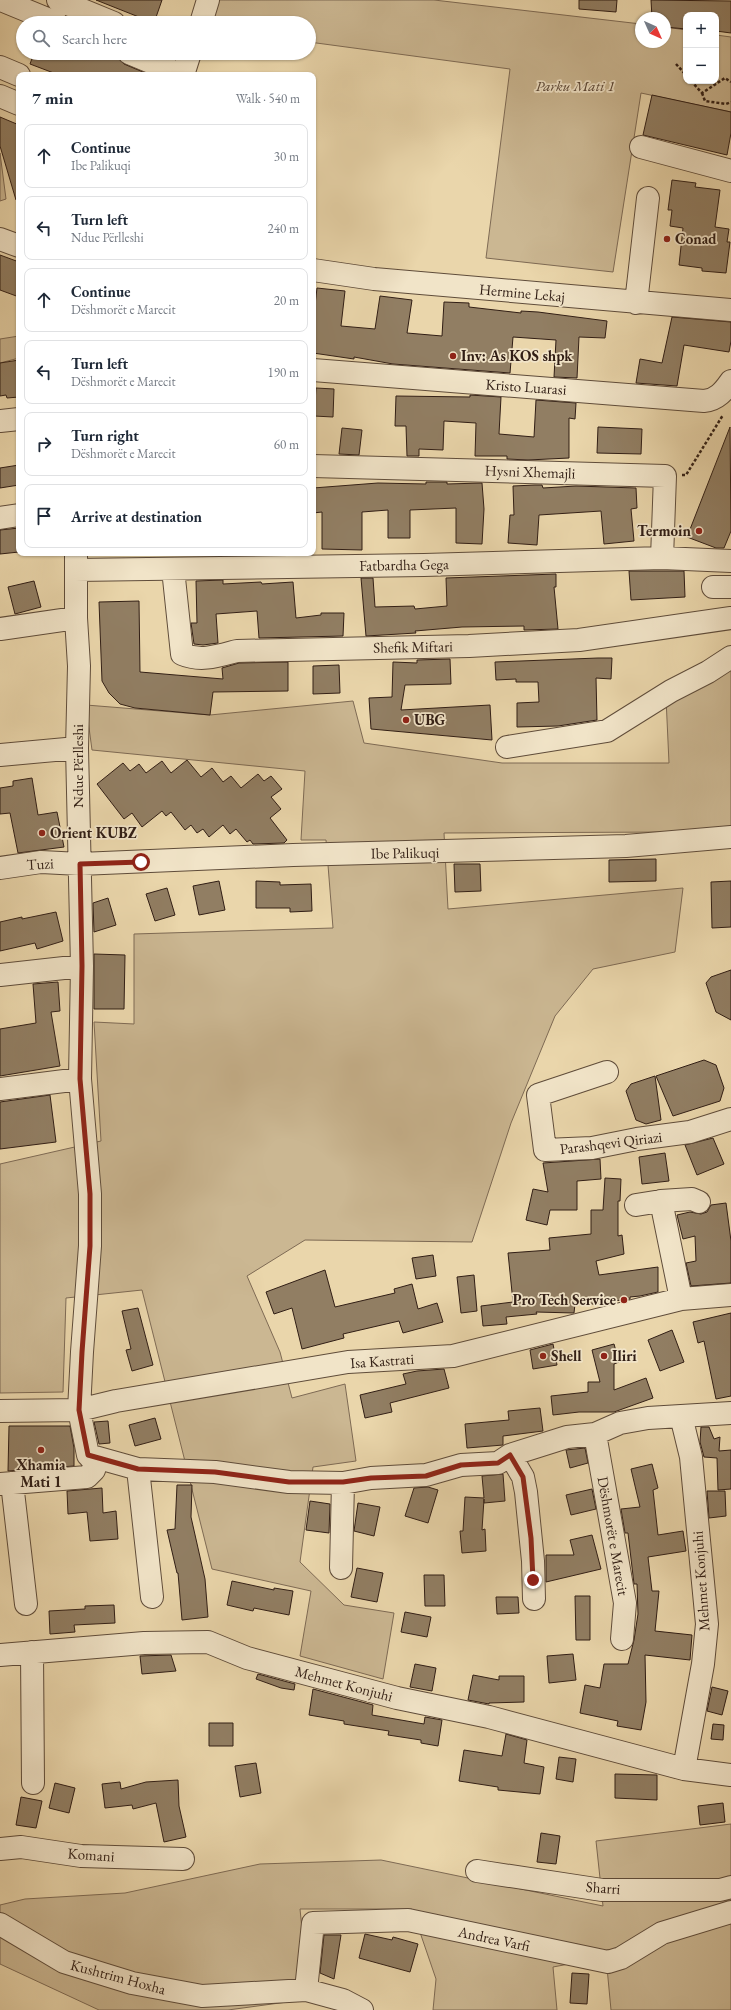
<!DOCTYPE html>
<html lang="en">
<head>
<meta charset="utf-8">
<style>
	body { margin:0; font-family:"EB Garamond",serif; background:#f6f6f7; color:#1f2937 }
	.controls { position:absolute; right:12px; top:12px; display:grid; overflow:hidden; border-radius:8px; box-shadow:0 1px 3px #0004 }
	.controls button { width:36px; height:36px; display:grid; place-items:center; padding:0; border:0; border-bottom:1px solid #e0e1e3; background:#fff; color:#1f2937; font:20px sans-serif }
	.compass { position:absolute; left:635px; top:12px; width:36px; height:36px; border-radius:50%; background:#fff; box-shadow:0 1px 3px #0004; rotate:135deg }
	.stop { position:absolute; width:12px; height:12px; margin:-9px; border:3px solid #8f2418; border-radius:50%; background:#fff }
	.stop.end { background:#8f2418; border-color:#fff; box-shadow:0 1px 4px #0008 }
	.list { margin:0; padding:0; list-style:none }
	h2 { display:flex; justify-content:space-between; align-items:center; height:52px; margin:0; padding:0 16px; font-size:17px }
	h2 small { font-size:13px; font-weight:400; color:#747a83 }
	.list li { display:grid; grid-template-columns:26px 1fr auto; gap:12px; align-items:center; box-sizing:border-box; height:64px; margin:0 8px 8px; padding:0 8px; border:1px solid #e0e1e3; border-radius:8px }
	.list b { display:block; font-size:15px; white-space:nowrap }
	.list p { margin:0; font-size:13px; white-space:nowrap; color:#747a83 }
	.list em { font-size:13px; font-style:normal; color:#747a83 }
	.icon { flex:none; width:22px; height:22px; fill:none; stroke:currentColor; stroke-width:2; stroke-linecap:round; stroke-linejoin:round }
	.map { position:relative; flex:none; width:731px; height:2010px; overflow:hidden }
	.search { position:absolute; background:#fff; box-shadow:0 1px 3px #0004; left:16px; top:16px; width:300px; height:44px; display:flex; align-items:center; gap:10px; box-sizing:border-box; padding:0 14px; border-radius:22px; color:#747a83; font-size:15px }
	.panel { position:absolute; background:#fff; box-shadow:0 1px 3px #0004; left:16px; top:72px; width:300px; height:484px; border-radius:8px }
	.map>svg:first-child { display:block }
	.green { fill:#cbb792; stroke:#7e6a54 }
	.building { fill:#917e63; stroke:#311e15 }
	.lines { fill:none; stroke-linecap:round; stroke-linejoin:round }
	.minor-casing { stroke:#5f4c3a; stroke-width:24 }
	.path { stroke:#311e15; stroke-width:2.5; stroke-dasharray:3 2; stroke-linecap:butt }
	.minor { stroke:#f1e4c8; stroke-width:22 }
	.route { stroke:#8f2418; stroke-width:5 }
	.poi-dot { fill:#8f2418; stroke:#f1e4c8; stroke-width:1.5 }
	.labels { text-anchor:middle; stroke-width:3.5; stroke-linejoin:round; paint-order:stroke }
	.park-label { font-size:15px; font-style:italic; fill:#584434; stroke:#f1e4c8 }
	.poi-label { font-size:15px; font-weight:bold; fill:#311e15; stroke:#f1e4c8; text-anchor:start }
	.street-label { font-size:15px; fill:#311e15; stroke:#f1e4c8 }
</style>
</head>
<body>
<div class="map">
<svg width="731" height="2010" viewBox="0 0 731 2010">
	<rect width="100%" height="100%" fill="#ead6ab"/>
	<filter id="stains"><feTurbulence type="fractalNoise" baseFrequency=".005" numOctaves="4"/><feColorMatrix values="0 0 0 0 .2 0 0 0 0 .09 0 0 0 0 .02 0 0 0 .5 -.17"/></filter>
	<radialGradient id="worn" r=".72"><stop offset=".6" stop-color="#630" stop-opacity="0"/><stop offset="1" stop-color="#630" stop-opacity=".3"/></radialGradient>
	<path class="green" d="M215,0H434L641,24V42H665V27L686,30V81H716V35L731,37V112L641,93L613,272L486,258L510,69L309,42V23H201Z
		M0,153L6,199L0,201Z
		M19,336V358L0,363V339Z
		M731,664V828L673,832L444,833L448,909L683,888L675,952L593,969L555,1016L511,1123L472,1242L305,1240L247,1276L280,1352L292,1398L345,1384L356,1461L313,1467L300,1562L344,1605L394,1613L383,1679L300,1656L311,1591L212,1569L142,1290L66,1298L63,1392L0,1393V1164L101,1141L94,1022L134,1024V934L333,928L326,840H301L305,771L92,750L86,705L210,715L353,701L364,743L502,763H669L666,698Z
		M731,1824V2010H611L606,1957L553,1967L557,2010H433L436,1979L412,1909H300L309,1999L228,2010H99L0,1964V1905L25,1899L125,1893L260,1864L381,1860L603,1906L596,1841Z"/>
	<path class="building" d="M96,0H162L154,23Z
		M579,0H617L616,12L579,9Z
		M651,0L731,1V33L716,31V15H686V29L665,27V18H652Z
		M34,53H115L124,64L143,72L142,75H59L30,64Z
		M652,95L731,112V133L727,155L643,135Z
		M0,117L19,125V199L16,200L0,146Z
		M672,180L696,183L695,187L720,190L715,227L729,229L727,242H730L726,273L702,271V268L679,265L683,228L670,226L672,210H668Z
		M0,255L19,262V297L0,290Z
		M317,288L345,291L341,326L375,329L380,296L412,300L407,333L442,336L444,302L469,303V307L521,313V311L538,312L607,321L605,338L579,337L577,378L554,377L556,340L513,337L510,373L393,364L354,357V359L313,353V322Z
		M672,317L731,322V341L729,352L684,345L677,386L636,383L640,359L662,363Z
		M19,360V397L7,398L6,395L0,396V363Z
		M316,388L334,389L333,417L314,416Z
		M470,395L501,397L499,434L534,437L536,400L576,403L575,419L569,418V458L528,460L507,459V456H475L476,423L444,421L443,450L419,449V456H407L406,426H395L396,396L470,397Z
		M598,427L642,429L641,454L597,453Z
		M730,427L731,531L724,548H716L687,537Z
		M342,428L362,430L359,455L339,454Z
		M19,465V485L0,488V468Z
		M426,482H447V484L482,483L484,509L482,544L456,543V508L410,510V538H388V510L362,512V550L322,549V512L313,513V488L378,483L426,484Z
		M535,485H542L543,488L576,486L636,488L637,508L631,509L634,541L604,544L601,511L539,515L537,545L508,543L510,515H514L513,486Z
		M19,528V552L0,554V530Z
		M629,571H684L685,597L631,600Z
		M556,574V587H554L558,629L524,630V626L462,627L415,631L416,633L366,636L361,578H373L375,607L414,606L415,609L447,606L446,578Z
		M223,580V584L261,582L262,584L293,582L296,618L321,615V613H344L343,636L259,638L257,611L216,614L218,643L203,645L194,644L191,623H197L196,581Z
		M34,581L41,607L15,614L8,587Z
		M139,601L140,672L223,679L222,668L239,663L288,662V691L213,692L210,715L135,708L120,704L109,693L102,681L99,602Z
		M598,658H612L611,679L596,678L597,720L558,726L517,727V703L539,702L538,682H516V679L496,680L495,662Z
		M450,659L451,684L405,685L401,710L490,705L492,740L371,729L369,698L392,697L393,662L417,663V660Z
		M339,665L340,693L313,694V666Z
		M187,760L201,777L212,768L223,782L231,776L241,788L258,774L264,781L271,776L282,789L271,797L281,809L270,818L287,840L284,843L253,844L250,840L247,842L236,829L230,834L223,825L209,837L203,829L197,833L191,825L185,830L171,812L166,816L162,811L142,827L132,813L124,819L97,784L123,763L130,771L139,764L146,773L162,761L171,773Z
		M32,778L38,815L57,812L64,847L18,853L10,813L0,814V788L13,786V781Z
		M656,859V881L609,882V860Z
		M454,864H480L481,891L455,892Z
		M219,881L225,910L199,915L193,886Z
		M256,881L280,882V885L311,884L312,911L290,912V908H256Z
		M731,881V927L712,928L711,882Z
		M167,888L175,915L155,921L146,894Z
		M108,898L116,925L94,932L93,903Z
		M56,912L63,941L37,949L35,943L0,951V922L22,917V919Z
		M94,954L125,955L124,1009H94Z
		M731,970V1020L716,1012L706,983L711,977Z
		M58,982L60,1011L51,1012L60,1066L0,1076V1029L36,1023L33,984Z
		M704,1060L716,1065L724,1088L720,1101L673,1116L656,1076Z
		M655,1076L661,1120L646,1124L636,1120L626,1091L631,1084Z
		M50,1095L56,1142L0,1149V1102Z
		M713,1138L724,1164L697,1175L685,1145Z
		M665,1153L669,1181L642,1184L639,1157Z
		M600,1159L601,1179L577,1181V1210H550L547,1225L526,1220L533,1189L548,1192L543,1163Z
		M605,1178L621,1179L620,1201H618V1236L622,1235L624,1254L596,1261L599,1275L658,1267V1292L640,1296L630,1297V1299L627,1300L604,1301V1304H575L574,1313L536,1312L537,1314L506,1317L507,1324L483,1326L481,1306L513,1302L508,1253L550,1250L549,1238L591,1234V1210H603Z
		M726,1203L731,1241V1283L691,1286L686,1263L696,1261L695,1236L683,1239L677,1215L690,1212L701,1214L707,1212L711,1205Z
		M433,1255L436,1276L416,1279L412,1258Z
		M325,1270L335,1307L395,1293L394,1289L412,1284L418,1309L437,1303L443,1322L403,1333L399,1321L343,1334L344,1338L302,1349L292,1308L274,1314L266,1292Z
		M474,1275L477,1311L461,1313L457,1277Z
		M138,1308L153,1365L132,1371L126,1350L131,1349L122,1311Z
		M731,1313V1396L716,1399L704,1341L698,1343L693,1322Z
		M672,1330L684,1362L660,1371L648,1340Z
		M553,1344L557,1365L533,1369L530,1350Z
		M614,1344L619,1362L614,1364V1390L646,1378L653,1398L614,1412H579L553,1415L551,1396L588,1392V1382H600L592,1350Z
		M444,1369L449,1388L390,1403L392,1412L365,1418L360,1395L406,1384L403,1374L417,1371Z
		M540,1408L543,1431L503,1436V1445L467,1448L465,1424L509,1420L508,1411Z
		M155,1418L161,1439L135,1446L129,1425Z
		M108,1421L110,1443L99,1444L94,1422Z
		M9,1426H70L74,1448V1466L8,1471Z
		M701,1427H709L714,1439L720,1437L719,1451L731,1450V1489L718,1490L717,1458L704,1457L700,1442Z
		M585,1448L588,1463L570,1468L566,1450Z
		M652,1464L658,1488L653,1490L658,1535L683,1531L686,1551L648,1557L652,1591H659L655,1631L692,1635L690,1660L645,1655L646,1702L641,1730L617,1726L618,1721L580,1713L585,1685L600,1688L604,1664H628L634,1640L638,1614L637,1584H634L628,1533H625L621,1509L640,1507L631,1469Z
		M503,1474L505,1501L484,1503V1499L482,1530L485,1529L486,1551L462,1553L460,1531H463L465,1497L484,1498L482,1476Z
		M177,1485H192L191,1517L205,1579L208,1617L182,1620L178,1573H177L167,1530L175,1529Z
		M428,1487L438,1490L428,1523L405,1516L414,1488Z
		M102,1488L103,1513L116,1511L118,1539L90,1541L87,1512L68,1514L67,1491Z
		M592,1489L596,1509L571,1515L566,1495Z
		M707,1491H725L726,1516L709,1518Z
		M310,1501L330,1504L329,1533L306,1530Z
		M358,1503L380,1507L374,1536L354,1531Z
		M592,1535L601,1569L546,1582V1555H574L570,1540Z
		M357,1568L383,1573L377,1602L351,1597Z
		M424,1575H444L445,1606H425Z
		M232,1581L274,1590V1588L293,1591L289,1615L254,1608L253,1611L227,1605Z
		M575,1596H590V1640H576Z
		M496,1597H518L519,1613L497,1614Z
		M114,1605L115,1623L74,1625L75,1632L50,1634L49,1611L85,1609V1606Z
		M405,1612L431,1617L427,1637L401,1632Z
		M573,1654L576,1680L549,1683L547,1656Z
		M171,1655L176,1671L142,1674L140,1656Z
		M415,1664L436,1668L432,1691L410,1687Z
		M258,1674L295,1684L294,1690L281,1688L256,1679Z
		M473,1675L499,1680V1676H524V1702L489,1703V1704L468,1700Z
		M712,1687L728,1691L722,1715L707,1711Z
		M313,1689L373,1705L372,1715L424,1724L425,1717L442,1720L438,1746L421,1743V1740L388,1735L389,1731L344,1724V1721L309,1715Z
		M209,1723H233V1746H209Z
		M713,1724L724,1725L723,1740L711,1739Z
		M506,1734L527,1740L524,1763L544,1767L540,1794L498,1790V1787L459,1781L464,1750L502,1756Z
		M559,1757L576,1759L573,1782L556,1779Z
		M256,1763L261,1793L240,1797L235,1766Z
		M615,1774L657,1775V1800L615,1798Z
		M178,1780L179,1806L186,1837L164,1842L156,1803L133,1809L132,1805L105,1808L102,1784L120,1782L121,1789L146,1782Z
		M55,1783L75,1788L69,1813L49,1808Z
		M21,1797L42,1801L36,1828L16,1825Z
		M723,1803L725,1822L700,1825L698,1806Z
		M541,1833L560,1836L556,1864L537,1862Z
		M365,1934L392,1940L393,1937L418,1944L410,1972L359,1958Z
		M324,1935H341L334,1979L320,1973Z
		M572,1973L589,1974L587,2004L570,2003Z"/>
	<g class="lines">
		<g class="minor-casing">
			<path id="minor" d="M1,0L57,23
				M58,0L114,23
				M201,23L208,0
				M129,53L182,75
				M0,67L19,75
				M183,75L190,53
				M0,96L19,104
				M641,147L731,171
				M0,239L19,246
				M313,270L374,279L731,310
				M636,303L648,198
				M313,370L704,401C717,400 724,391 731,381
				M0,421L19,419
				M313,466L665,476L662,558
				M0,518L19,515
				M76,553V618L79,666L77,748L82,966L80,1079L90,1194V1246L82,1352L79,1410L88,1455
				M173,569L182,654C201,662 218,656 237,651L469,646L579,640L731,618
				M76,570L424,565L662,558L731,561
				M713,587H731
				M0,629L76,618
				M507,747L607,731L671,691L708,672L731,657
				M0,755L77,748
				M0,868L41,862L80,864L293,855L626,846L731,837
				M0,975L82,966
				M607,1072L538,1095L545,1150L592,1148L637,1139L690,1132L731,1119
				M0,1089L80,1079
				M661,1201L692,1199L699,1202
				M636,1205L661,1201L681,1299
				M0,1411L79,1410L116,1401L348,1362L453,1356L681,1299L731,1295
				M681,1416L691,1457L707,1624L703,1664L684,1769
				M595,1434L625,1603L622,1639
				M88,1455L138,1469L215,1472L289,1482L343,1483L371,1478L426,1475L461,1465L498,1463L510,1455L567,1437L595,1434L620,1423L648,1418L731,1413
				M510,1455L523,1477L526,1492L533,1561L534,1599
				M138,1469L152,1597
				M12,1483L26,1604
				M0,1484L87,1477L94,1470L96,1464L88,1455
				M341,1568L343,1483
				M32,1652L33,1783
				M0,1655L144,1643L208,1642L247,1658L397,1698L489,1717L684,1769L731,1775
				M0,1849L21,1847L81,1856L183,1859
				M477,1871L602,1890H720L731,1887
				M0,1924L64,1962L132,1983L202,1996L306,1990L343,2000L362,2010
				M306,1990L313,1923L408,1920L608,1962L621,1958L662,1933L731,1912"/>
		</g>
		<path class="path" d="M676,64L686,75
			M691,81L702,93L725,78L731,82
			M702,93L705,101L726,104L731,102
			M682,475H686L723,415"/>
		<use href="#minor" class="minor"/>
	</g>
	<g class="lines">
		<path class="route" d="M141,862L80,864L82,966L80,1079L90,1194V1246L82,1352L79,1410L88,1455L138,1469L215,1472L289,1482H343L371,1478L426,1476L461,1465L498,1463L510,1455L523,1477L531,1538L533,1580"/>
	</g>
	<g class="poi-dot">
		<circle cx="667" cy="239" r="4"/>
		<circle cx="453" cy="356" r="4"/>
		<circle cx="699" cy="531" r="4"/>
		<circle cx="406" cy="720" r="4"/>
		<circle cx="42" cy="833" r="4"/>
		<circle cx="624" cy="1300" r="4"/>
		<circle cx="543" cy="1356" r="4"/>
		<circle cx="604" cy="1356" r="4"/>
		<circle cx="41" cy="1450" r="4"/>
	</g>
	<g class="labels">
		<g class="park-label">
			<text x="575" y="91">Parku Mati 1</text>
		</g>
		<g class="poi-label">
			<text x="675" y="244">Conad</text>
			<text x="461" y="361">Inv: As KOS shpk</text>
			<text x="691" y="536" text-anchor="end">Termoin</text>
			<text x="414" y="725">UBG</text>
			<text x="50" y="838">Orient KUBZ</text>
			<text x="616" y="1305" text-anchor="end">Pro Tech Service</text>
			<text x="551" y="1361">Shell</text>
			<text x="612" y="1361">Iliri</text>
			<text x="41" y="1470" text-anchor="middle">Xhamia<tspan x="41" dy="17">Mati 1</tspan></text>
		</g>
		<g class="street-label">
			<text transform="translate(522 293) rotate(5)" y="5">Hermine Lekaj</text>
			<text transform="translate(526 387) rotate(4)" y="5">Kristo Luarasi</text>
			<text transform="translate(530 472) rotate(2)" y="5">Hysni Xhemajli</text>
			<text transform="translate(404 565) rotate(-1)" y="5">Fatbardha Gega</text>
			<text transform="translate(413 647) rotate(-1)" y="5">Shefik Miftari</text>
			<text transform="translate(78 766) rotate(-90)" y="5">Ndue Përlleshi</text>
			<text transform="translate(405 853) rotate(-1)" y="5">Ibe Palikuqi</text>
			<text transform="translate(40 864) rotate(-3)" y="5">Tuzi</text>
			<text transform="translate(611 1143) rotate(-7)" y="5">Parashqevi Qiriazi</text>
			<text transform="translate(382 1361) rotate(-4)" y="5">Isa Kastrati</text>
			<text transform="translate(613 1536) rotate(80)" y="5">Dëshmorët e Marecit</text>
			<text transform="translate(701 1581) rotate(-94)" y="5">Mehmet Konjuhi</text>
			<text transform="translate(344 1684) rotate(15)" y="5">Mehmet Konjuhi</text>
			<text transform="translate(91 1855) rotate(4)" y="5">Komani</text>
			<text transform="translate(603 1888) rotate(4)" y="5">Sharri</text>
			<text transform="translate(494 1939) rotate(12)" y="5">Andrea Varfi</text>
			<text transform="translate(118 1977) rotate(15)" y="5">Kushtrim Hoxha</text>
		</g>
	</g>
	<rect width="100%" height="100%" filter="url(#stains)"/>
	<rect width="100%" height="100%" fill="url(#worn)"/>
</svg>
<div class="controls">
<button>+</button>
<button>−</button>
</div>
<svg class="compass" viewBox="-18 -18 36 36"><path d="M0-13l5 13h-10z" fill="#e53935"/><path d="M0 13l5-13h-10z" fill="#747a83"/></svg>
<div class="stop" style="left:141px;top:862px"></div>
<div class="stop end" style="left:533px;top:1580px"></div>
<div class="search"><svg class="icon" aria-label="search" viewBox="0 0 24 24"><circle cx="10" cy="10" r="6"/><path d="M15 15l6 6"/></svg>Search here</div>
<section class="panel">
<h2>7 min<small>Walk · 540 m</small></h2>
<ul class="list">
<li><svg class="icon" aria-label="ahead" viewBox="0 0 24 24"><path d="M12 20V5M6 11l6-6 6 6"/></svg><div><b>Continue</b><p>Ibe Palikuqi</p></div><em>30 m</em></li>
<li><svg class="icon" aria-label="left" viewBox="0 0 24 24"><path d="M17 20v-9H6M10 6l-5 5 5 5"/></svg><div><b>Turn left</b><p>Ndue Përlleshi</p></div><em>240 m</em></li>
<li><svg class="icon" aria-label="ahead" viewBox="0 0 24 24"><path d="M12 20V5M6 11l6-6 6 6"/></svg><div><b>Continue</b><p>Dëshmorët e Marecit</p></div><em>20 m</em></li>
<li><svg class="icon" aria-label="left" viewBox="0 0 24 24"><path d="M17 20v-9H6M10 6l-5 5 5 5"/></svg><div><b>Turn left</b><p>Dëshmorët e Marecit</p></div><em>190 m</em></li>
<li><svg class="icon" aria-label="right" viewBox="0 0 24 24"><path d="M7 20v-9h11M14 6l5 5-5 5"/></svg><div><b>Turn right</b><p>Dëshmorët e Marecit</p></div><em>60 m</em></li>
<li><svg class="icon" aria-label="arrive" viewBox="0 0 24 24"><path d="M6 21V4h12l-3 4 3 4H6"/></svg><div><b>Arrive at destination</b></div></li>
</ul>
</section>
</div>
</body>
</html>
